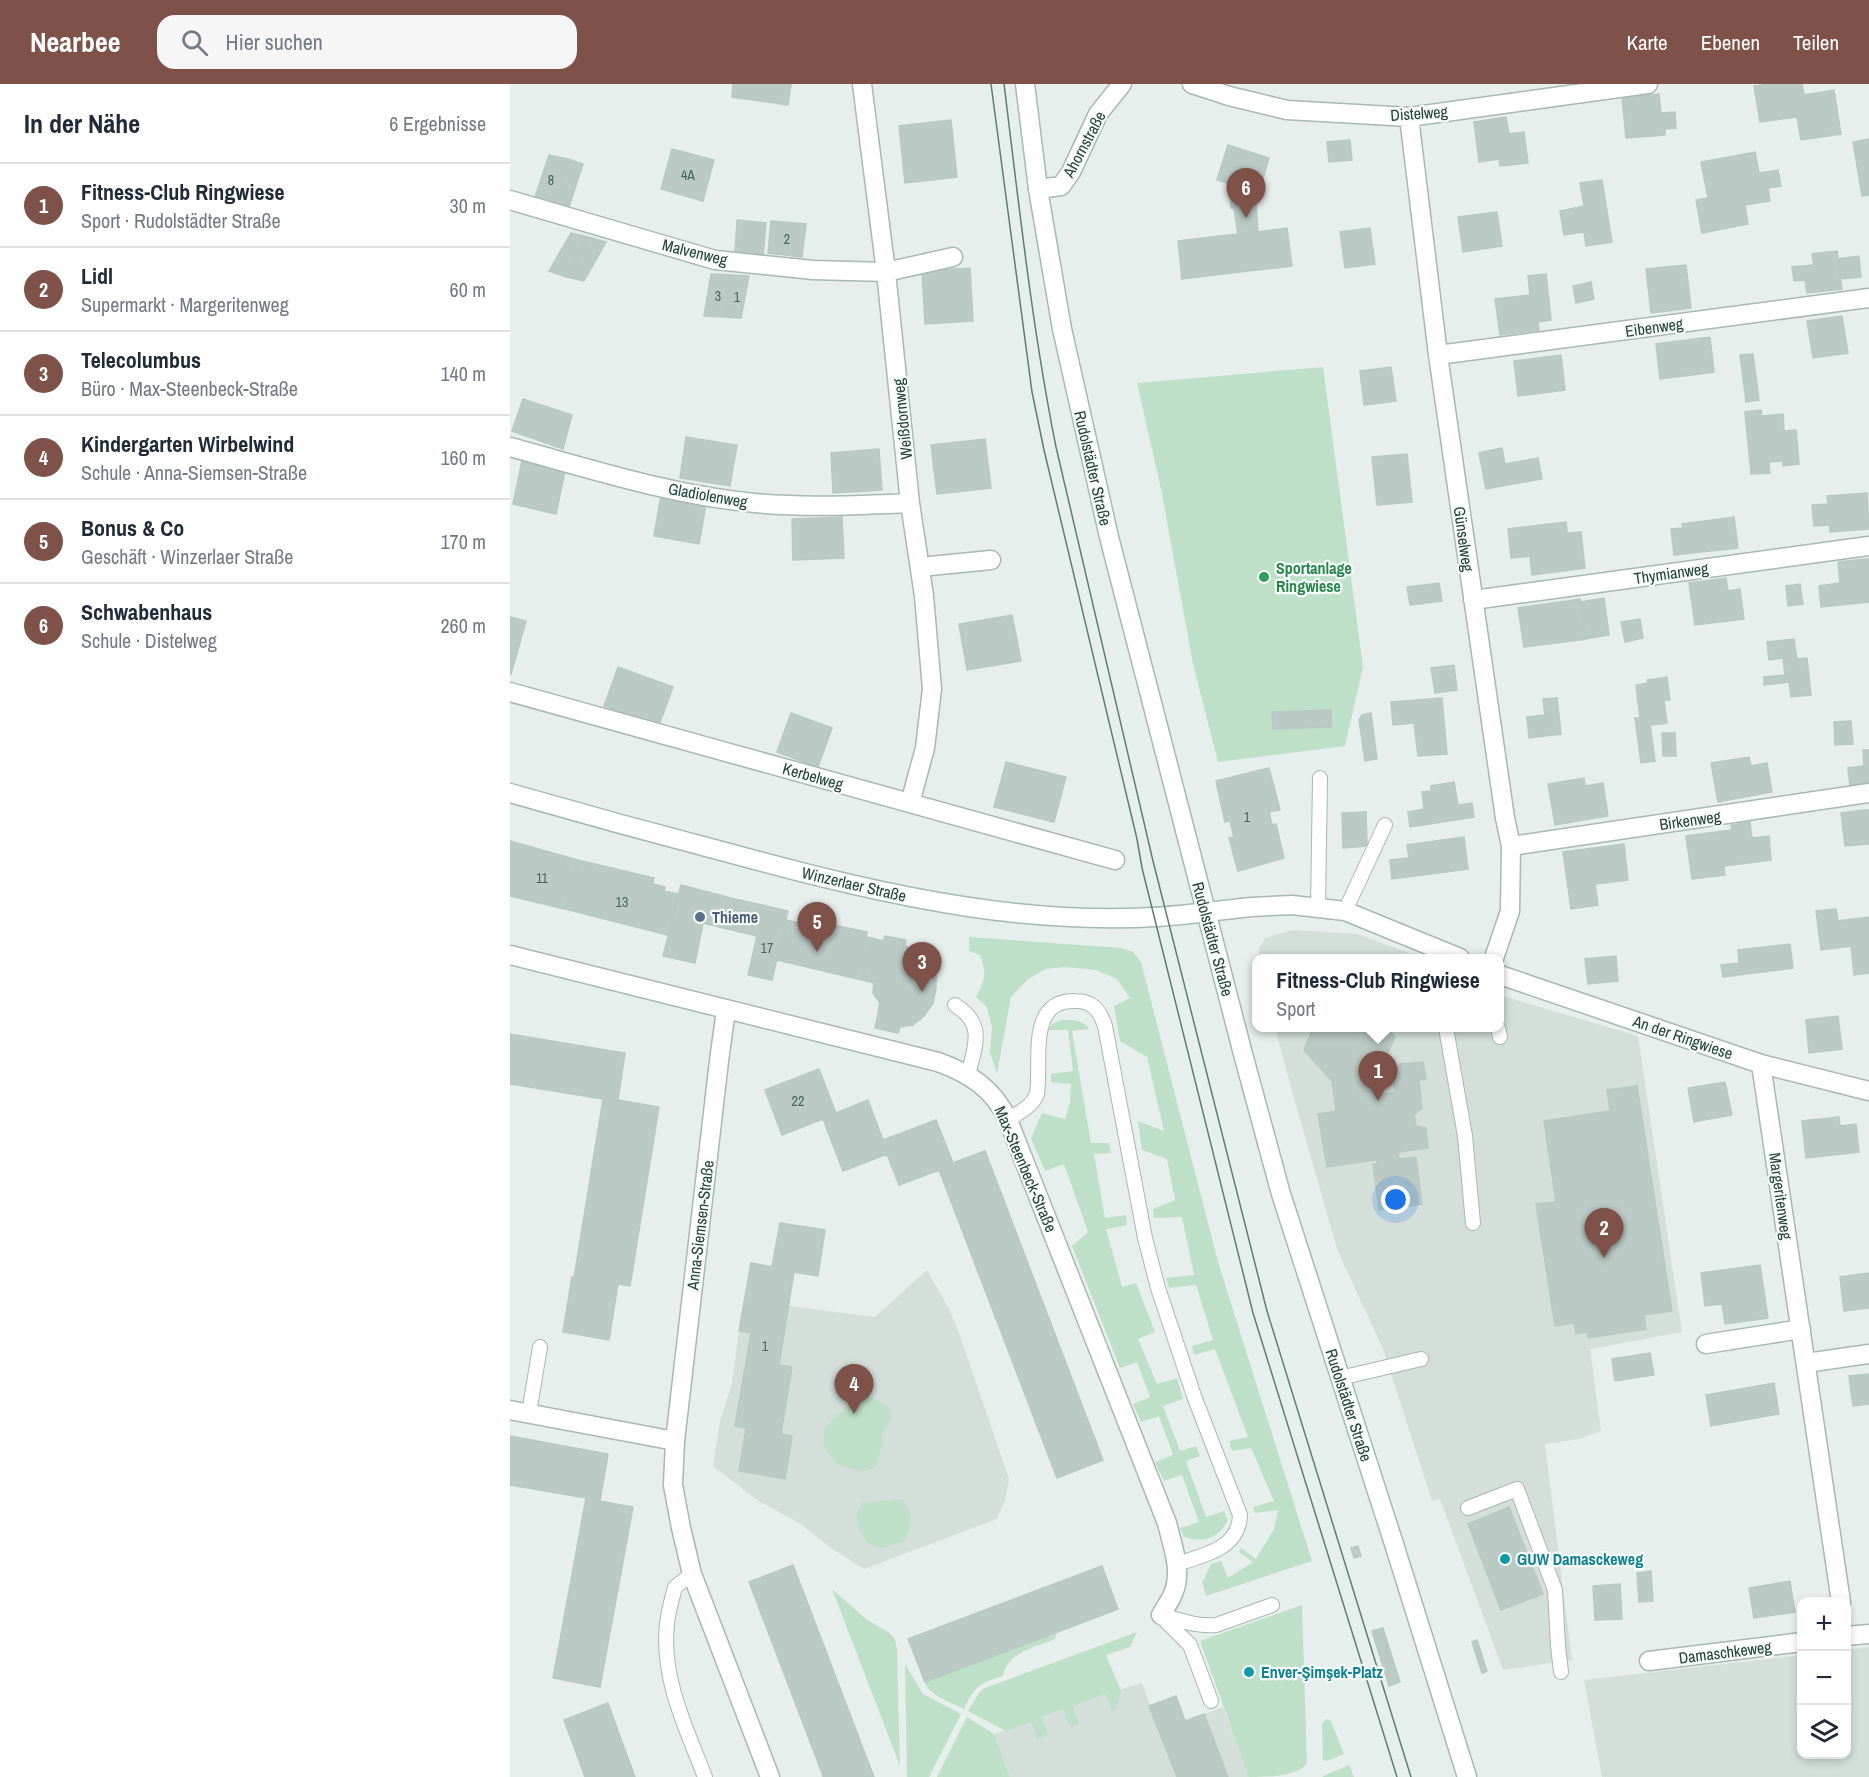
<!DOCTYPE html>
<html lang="de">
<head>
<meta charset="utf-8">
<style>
	body { margin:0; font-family:"Archivo Narrow",sans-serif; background:#f6f6f7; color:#1f2937 }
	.controls { position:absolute; right:18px; bottom:18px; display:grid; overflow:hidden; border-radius:12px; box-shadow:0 3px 9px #0003 }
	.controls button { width:54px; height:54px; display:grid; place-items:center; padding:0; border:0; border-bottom:2px solid #e0e1e3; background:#fff; color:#1f2937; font:30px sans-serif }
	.you { position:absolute; left:886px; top:1116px; width:21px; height:21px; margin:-15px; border:4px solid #fff; border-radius:50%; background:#1a73e8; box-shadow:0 0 0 9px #1a73e833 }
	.badge { display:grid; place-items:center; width:39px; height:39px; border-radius:50%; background:#7f5249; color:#fff; font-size:20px; font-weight:700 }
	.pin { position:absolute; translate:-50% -50px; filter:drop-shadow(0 2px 3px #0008) }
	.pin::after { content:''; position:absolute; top:32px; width:21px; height:18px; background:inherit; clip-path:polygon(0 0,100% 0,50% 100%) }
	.popup { position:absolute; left:742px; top:870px; width:252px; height:78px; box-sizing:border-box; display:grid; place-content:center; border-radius:12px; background:#fff; filter:drop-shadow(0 2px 4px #0005); font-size:20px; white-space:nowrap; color:#747a83 }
	.popup b { font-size:22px; color:#1f2937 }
	.popup::after { content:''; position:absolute; left:50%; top:100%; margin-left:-12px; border:12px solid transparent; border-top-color:#fff }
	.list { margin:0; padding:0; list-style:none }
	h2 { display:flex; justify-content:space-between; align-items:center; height:78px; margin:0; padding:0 24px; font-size:26px }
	h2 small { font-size:20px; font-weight:400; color:#747a83 }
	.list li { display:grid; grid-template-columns:39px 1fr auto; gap:18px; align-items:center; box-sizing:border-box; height:84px; padding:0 24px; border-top:2px solid #e0e1e3 }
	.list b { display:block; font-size:22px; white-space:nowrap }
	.list p { margin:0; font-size:20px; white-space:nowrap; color:#747a83 }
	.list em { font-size:20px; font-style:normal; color:#747a83 }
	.icon { flex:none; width:33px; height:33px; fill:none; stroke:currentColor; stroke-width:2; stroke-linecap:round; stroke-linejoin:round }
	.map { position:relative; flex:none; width:1359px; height:1693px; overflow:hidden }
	header { display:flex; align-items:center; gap:36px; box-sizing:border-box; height:84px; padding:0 30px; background:#7f5249; color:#fff }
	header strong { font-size:28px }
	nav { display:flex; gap:33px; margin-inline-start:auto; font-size:21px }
	.search { width:420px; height:54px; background:#f6f6f7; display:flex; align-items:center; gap:15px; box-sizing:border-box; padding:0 21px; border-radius:18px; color:#747a83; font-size:22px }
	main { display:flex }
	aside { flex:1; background:#fff }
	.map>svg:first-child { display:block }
	.built { fill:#d4dfda }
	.green { fill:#bfe0c8 }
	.building { fill:#bbcac4; stroke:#b8c9c2; stroke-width:1.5 }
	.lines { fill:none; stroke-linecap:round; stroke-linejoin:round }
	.service-casing { stroke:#a8b8b2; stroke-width:16 }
	.minor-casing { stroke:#a8b8b2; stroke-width:21 }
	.secondary-casing { stroke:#a4bbb3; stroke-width:21 }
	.service { stroke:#fff; stroke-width:14 }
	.minor { stroke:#fff; stroke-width:18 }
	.secondary { stroke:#fff; stroke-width:18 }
	.tram { stroke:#5f7d75; stroke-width:1.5 }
	.leisure-dot { fill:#2e9e5b; stroke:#f7fbf9; stroke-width:2 }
	.service-dot { fill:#5c6f8a; stroke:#f7fbf9; stroke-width:2 }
	.culture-dot { fill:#0f9aa8; stroke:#f7fbf9; stroke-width:2 }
	.labels { text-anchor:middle; stroke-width:4.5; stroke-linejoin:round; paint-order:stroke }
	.number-label { font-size:14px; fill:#4a645c }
	.street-label { font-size:16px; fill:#24423a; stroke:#f7fbf9 }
	.leisure-label { font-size:16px; font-weight:bold; fill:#27864d; stroke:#f7fbf9; text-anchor:start }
	.service-label { font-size:16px; font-weight:bold; fill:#4e5e75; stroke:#f7fbf9; text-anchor:start }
	.culture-label { font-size:16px; font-weight:bold; fill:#0d838f; stroke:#f7fbf9; text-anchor:start }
</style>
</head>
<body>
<header>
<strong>Nearbee</strong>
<div class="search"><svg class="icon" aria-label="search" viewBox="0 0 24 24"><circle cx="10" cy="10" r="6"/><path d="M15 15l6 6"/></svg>Hier suchen</div>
<nav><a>Karte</a><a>Ebenen</a><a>Teilen</a></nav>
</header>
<main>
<aside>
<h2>In der Nähe<small>6 Ergebnisse</small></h2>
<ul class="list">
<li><span class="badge">1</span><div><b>Fitness-Club Ringwiese</b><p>Sport · Rudolstädter Straße</p></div><em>30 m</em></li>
<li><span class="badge">2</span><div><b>Lidl</b><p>Supermarkt · Margeritenweg</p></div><em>60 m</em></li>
<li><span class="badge">3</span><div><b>Telecolumbus</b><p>Büro · Max-Steenbeck-Straße</p></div><em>140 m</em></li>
<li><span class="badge">4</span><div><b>Kindergarten Wirbelwind</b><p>Schule · Anna-Siemsen-Straße</p></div><em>160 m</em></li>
<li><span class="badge">5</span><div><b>Bonus &amp; Co</b><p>Geschäft · Winzerlaer Straße</p></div><em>170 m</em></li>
<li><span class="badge">6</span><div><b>Schwabenhaus</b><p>Schule · Distelweg</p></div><em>260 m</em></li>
</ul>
</aside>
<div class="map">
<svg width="1359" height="1693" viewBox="0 0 1359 1693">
	<rect width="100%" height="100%" fill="#e6efeb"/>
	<path class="built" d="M782,846L847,850L896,868L909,874H749V864L755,854Z
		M990,911L1128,952L1172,1248L1080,1265L1091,1347L1069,1355L1035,1360L1062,1576L993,1586L930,1415L922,1417L873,1265L827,1165L782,1007L765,944H990Z
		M417,1186L438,1223L449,1249L499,1395L495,1416L487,1435L354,1485L321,1464L289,1439L247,1416L203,1382L210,1338L222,1299L229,1247L273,1255L279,1222L365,1233Z
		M1359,1563V1693H1092L1074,1596L1291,1571L1292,1670H1336L1337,1566Z
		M632,1599L667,1693H500L484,1650L595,1610Z
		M713,1623L740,1693H718L694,1630Z"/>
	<path class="green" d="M813,283L853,583L835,662L708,678L683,580L651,405L627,299Z
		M459,853L611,864L623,868L631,878L708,1178L802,1477L696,1512L692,1499L701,1480L711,1477L718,1494L743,1478L729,1468L731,1464L746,1475L764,1445L768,1426L745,1429L743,1423L764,1417L741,1364L722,1367L719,1357L738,1353L705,1265L684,1271L682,1262L703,1256L686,1201L659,1204L656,1194L684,1191L672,1133L644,1134L643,1125L665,1116L657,1075L632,1066L628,1037L654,1047L637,973L610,957L604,922L620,914L607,895L586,886L555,883L536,885L518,895L501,913L487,990L480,968L482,944L477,923L466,913C475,896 477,890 470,871L459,867Z
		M552,936C563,936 572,935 579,945L562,947L581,1059H599L601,1069L584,1070L595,1134L616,1131L617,1141L596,1145L612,1203L626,1199L645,1248L628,1255L647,1300L667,1294L673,1315L653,1322L670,1367L686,1362L690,1372L676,1377L696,1433L714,1427L718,1436C708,1455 694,1459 674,1453L670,1444L689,1438L672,1391L654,1397L645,1378L663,1371L649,1332L631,1338L623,1320L640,1313L627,1278L610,1284L562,1162L578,1148L554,1080L535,1087L521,1054L532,1029L555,1035L560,1018L561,1000L541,998V990L563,987L558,946H538L542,940Z
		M356,1312C378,1319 391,1328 372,1349L373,1360L365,1384L351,1388L326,1379L315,1365L313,1355L315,1344L343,1316Z
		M391,1415C403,1428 402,1441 395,1457L371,1464L358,1459L348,1443L347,1428L352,1419Z
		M322,1505L356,1535L380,1549L385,1555L387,1566L390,1682Z
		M792,1521L797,1680C785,1693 758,1693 739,1693L690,1557Z
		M547,1548L545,1555C525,1564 498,1567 493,1592C468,1600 465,1602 454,1625C442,1619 418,1611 415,1598Z
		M627,1548L620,1563L596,1571L611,1607L607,1624L602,1627L595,1610L563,1622L569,1640L560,1643L553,1625L532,1633L538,1651L527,1655L521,1638L496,1647L458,1627L469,1609L475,1604Z
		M395,1580L413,1610L451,1630L419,1693H397Z
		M457,1633L484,1650L500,1693H427Z
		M816,1635L821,1637L834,1670L817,1677L813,1676L812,1640Z
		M839,1681L844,1693H813V1692Z"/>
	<path class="building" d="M223,0H281L278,21L222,13Z
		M1261,0H1292L1294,11L1324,6L1331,50L1291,56L1287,33L1250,38L1244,2Z
		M1149,10L1151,29L1165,28L1166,44L1155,45V51L1116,54L1112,13Z
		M996,33L999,50L1014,48L1018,79L990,82L989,75L969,78L964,38Z
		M441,36L447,93L395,99L389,42Z
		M1359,55V111L1352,112L1343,58Z
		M840,56L842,76L819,78L817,58Z
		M718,61L759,74L749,109L745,107L748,148L777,144L782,182L672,195L668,157L728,150L724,125L721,124V113H724L727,102L707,96Z
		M162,65L204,76L193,117L151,105Z
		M1245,68L1249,89L1268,86L1271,102L1258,104L1260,117L1235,121L1238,140L1192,149L1186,116L1198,114L1191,78Z
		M39,71L58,75L43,121L24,116Z
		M58,75L73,80L58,126L43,121Z
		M1092,96L1102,158L1076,162L1074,148L1054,151L1050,127L1074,122L1070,99Z
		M987,128L992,162L953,168L948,133Z
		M227,136L256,139L253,172L225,170Z
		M261,137L296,140L292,173L258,169Z
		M860,144L865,180L835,184L830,148Z
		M61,149L78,153L57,193L39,187Z
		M78,153L96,158L74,197L57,193Z
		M1327,167L1332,205L1297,209L1295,196L1284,197L1282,183L1304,181L1302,170Z
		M1349,172L1351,193L1330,195L1328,175Z
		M1176,181L1181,224L1141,229L1136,185Z
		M460,184L463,237L415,240L412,187Z
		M201,190L221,191L214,233L194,232Z
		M1036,190L1041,236L1028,238L1029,246L990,251L985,215L1020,211L1018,192Z
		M221,191L239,192L231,234L214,233Z
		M1081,198L1084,215L1066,219L1063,202Z
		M1332,232L1338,269L1303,274L1297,237Z
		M1200,253L1204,288L1150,295L1146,260Z
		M1243,270L1249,316L1236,318L1230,271Z
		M1051,271L1055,306L1008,312L1004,277Z
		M881,283L886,317L854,321L850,287Z
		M13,315L62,331L53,365L2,347Z
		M1251,326L1252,332L1273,330L1274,347L1286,346L1289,380L1273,382V377L1259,378L1260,389L1241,390L1235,328Z
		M176,353L227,361L220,402L170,394Z
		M475,355L481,404L427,410L421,361Z
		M992,364L995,380L1028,374L1032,395L976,405L969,369Z
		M369,365L372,406L323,409L321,369Z
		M897,370L902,418L867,421L862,373Z
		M12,377L55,387L46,430L3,420Z
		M1357,409L1359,445L1320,448V441L1304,442L1302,421L1318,420L1317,412Z
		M151,412L196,420L189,460L144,452Z
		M332,433L334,474L283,476L282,435Z
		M1224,433L1228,464L1164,471L1161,445L1173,444L1172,440Z
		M1056,438L1057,449L1071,448L1075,484L1022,491L1020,472L1001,474L998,445Z
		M1356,475H1359V518L1311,523L1309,502L1330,499L1328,478Z
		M1216,494L1218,507L1230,505L1234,535L1185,541L1179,499Z
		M929,499L932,517L900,521L897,503Z
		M1290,500L1293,520L1278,522L1276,502Z
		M1094,514L1099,551L1076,555L1070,518Z
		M1070,515L1076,555L1014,563L1008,524Z
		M502,531L511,577L457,586L449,540Z
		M0,533L16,537L1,590H0Z
		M1130,535L1133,554L1115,558L1111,538Z
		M1284,555L1287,575L1297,574L1301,611L1281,613L1279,598L1254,601V593L1275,591L1273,574L1259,576L1257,558Z
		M944,581L947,606L925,609L921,584Z
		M108,583L163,603L149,641L94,622Z
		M1157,593L1160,616H1154L1157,639L1140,641L1145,677L1131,679L1125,634H1130L1126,601L1138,599L1137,596Z
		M932,614L937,670L908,672L904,639L883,641L881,618Z
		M1047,614L1051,650L1019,654L1017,633L1035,631L1033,615Z
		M821,626V643L763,645L762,628Z
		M281,629L322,644L308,683L267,668Z
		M861,629L867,675L855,677L849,636L852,631Z
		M1341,637L1343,660L1325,661L1324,638Z
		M1152,649H1165L1166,672H1153Z
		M1353,666H1359V700L1340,702L1338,684L1354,682Z
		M1239,673L1241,682L1257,679L1262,708L1208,718L1201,679Z
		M496,678L556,693L544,738L484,723Z
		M759,684L770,726L759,728L762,741L766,740L774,774L728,787L719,754L724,753L720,737L715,738L706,697Z
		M1074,694L1075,702L1093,699L1098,732L1045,741L1038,700Z
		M944,698L948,721L962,719L964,733L900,743L898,728L914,725L912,708L921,707V702Z
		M1355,726H1359V760L1335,762L1331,729Z
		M856,728L857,762L833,764L832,729Z
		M1240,738L1242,754L1259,752L1261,776L1214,782L1215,791L1182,795L1176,752L1222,746L1221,741Z
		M954,753L958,785L882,795L880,776L899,774L897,761Z
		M0,757L68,776L55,825L0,812Z
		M1114,760L1118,796L1085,800L1088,821L1061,825L1053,768Z
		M68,776L144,794L143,800L155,803L154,807L168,810L158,851L55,825Z
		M171,801L225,815L218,845L193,839L185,879L153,872Z
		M225,815L278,827L262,896L238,891L247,852L218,845Z
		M1326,825L1328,837L1359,833V889L1344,891L1341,862L1311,866L1306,827Z
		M295,835L357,848L356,853L362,854L352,896L267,876L276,836L294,840Z
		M375,852L396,856L395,862L409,867L419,878L426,891V905L423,919L414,932L403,941L390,943L388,949L365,944L370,919L363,909L364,899L352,896L362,854L373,857Z
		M1280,860L1283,884L1213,893L1211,881L1229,879L1228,866Z
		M1106,872L1108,897L1078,900L1075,875Z
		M1328,932L1332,965L1299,969L1296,936Z
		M803,944H877L885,953L868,991L871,1011L885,1008L882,989L890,980L913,978L916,995L909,996L912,1024L904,1031L906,1042L916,1044L918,1064L888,1068L889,1075L906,1073L912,1120L869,1126L863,1080H867L866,1076L817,1083L808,1030L826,1027L822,997L794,966Z
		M0,950L115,969L108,1016L149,1023L120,1202L108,1200L99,1256L53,1248L62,1193L64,1194L93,1015L0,1000Z
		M309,985L326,1029L358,1016L373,1056L426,1036L443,1079L475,1067L593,1376L547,1394L429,1086L389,1101L377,1070L333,1087L313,1035L272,1051L255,1006Z
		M1215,998L1222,1031L1184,1038L1178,1004Z
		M1127,1002L1162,1227L1134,1231L1136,1245L1078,1254L1077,1248L1066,1250L1064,1239L1045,1242L1026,1120L1046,1118L1034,1037L1100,1027L1097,1006Z
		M1329,1033L1330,1042L1346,1040L1349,1068L1296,1074L1292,1037Z
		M270,1139L315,1146L308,1192L284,1188L269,1281L282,1283L271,1350L282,1352L275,1395L229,1387L236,1344L225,1342L241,1249L229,1247L241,1179L262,1183Z
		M1250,1181L1258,1234L1215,1240L1212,1220L1195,1222L1191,1189Z
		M1359,1189V1224L1334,1227L1330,1193Z
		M1140,1269L1144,1291L1105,1297L1102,1275Z
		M1359,1290V1320L1343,1322L1339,1292Z
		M1264,1299L1269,1330L1201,1342L1196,1311Z
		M0,1352L98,1370L90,1417L123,1423L90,1603L43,1594L76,1414L0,1401Z
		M999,1423L1033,1510L991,1526L958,1440Z
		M848,1462L851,1472L844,1474L841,1464Z
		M283,1481L364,1693H313L312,1689L239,1498Z
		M592,1482L608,1525L415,1598L398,1555Z
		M1141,1487L1143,1517L1129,1518L1127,1489Z
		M1280,1497L1285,1528L1244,1534L1239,1504Z
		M1110,1500L1112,1535L1085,1536L1083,1502Z
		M873,1544L890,1598L879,1602L862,1547Z
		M967,1556L977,1587L972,1589L962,1558Z
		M666,1612L675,1637L694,1630L718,1693H667L639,1622Z
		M98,1619L108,1647L125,1693H75L54,1636Z"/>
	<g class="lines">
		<g class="service-casing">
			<path id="service" d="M808,823L810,694
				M835,827L875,741
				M445,921C476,940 465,962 458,991
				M936,944L955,1052L963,1139
				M988,944L990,953
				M498,1036C509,1028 522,1023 527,1010C532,978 516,915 566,917C583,917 590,927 595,942L635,1154L648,1204L684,1312L730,1431C729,1465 694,1471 667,1480
				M830,1294L911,1275
				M19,1329L30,1263
				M958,1424L1007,1405L1045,1506L1048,1562L1051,1588
				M182,1490L165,1503C162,1515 158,1528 157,1540C151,1594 176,1644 195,1693
				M651,1531C669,1536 687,1543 706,1541L762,1521
				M652,1533L680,1561L701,1617"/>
		</g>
		<g class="minor-casing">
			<path id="minor" d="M352,0L376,188L400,419L414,512L422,605L415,664L400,719
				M682,0L719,12L777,26L899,33L1138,0
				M899,33L928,271L995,734L1001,762L1000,827L984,874
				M528,105L551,102L561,88L588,30L612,0
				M0,116L205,176L303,186L376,188L443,173
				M928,271L1359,214
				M0,363C81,385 161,411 245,419C296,424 349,421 400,419
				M410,483L481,476
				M963,516L1359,462
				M0,608L605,776
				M1001,762L1359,709
				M697,828L741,823L782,821L835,827L950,874
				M0,871L428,978C459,989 484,1005 498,1036L657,1439C662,1461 673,1487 663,1510C660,1517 655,1524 651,1531
				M990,891L1251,980L1359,1007
				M216,926L209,977L165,1357L163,1401L171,1444L182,1490L260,1693
				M1251,980L1331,1518
				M1196,1260L1291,1245
				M1296,1279L1359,1270
				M0,1326L165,1357
				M1336,1552L1359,1550
				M1139,1577L1292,1558"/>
		</g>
		<g class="secondary-casing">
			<path id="secondary" d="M515,0L528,105L552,245L599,453L733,970L771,1110L884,1460L957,1693
				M0,709C73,730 146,750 219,769C373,811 536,850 697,828"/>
		</g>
		<use href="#service" class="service"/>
		<use href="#minor" class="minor"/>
		<use href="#secondary" class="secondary"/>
		<path class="tram" d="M481,0L522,308L534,366L627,755L632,784L743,1229L887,1693
			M494,0C509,121 522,243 546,363L643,777L757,1227L901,1693"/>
	</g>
	<circle class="leisure-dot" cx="754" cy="493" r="6"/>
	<circle class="service-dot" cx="190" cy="833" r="6"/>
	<g class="culture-dot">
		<circle cx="995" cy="1475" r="6"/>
		<circle cx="739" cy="1588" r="6"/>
	</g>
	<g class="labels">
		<g class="number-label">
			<text x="178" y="96">4A</text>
			<text x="41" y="101">8</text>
			<text x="277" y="160">2</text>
			<text x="208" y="217">3</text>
			<text x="227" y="218">1</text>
			<text x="737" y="738">1</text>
			<text x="32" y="799">11</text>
			<text x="112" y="823">13</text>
			<text x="257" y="869">17</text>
			<text x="288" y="1022">22</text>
			<text x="255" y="1267">1</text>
		</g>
		<g class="street-label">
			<text transform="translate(909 29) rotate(-4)" y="6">Distelweg</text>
			<text transform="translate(574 60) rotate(-62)" y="6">Ahornstraße</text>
			<text transform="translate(185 168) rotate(14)" y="6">Malvenweg</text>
			<text transform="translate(1144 243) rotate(-8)" y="6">Eibenweg</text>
			<text transform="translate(392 335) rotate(-96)" y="6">Weißdornweg</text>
			<text transform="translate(583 384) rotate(77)" y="6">Rudolstädter Straße</text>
			<text transform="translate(198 411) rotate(10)" y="6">Gladiolenweg</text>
			<text transform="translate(954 455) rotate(82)" y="6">Günselweg</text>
			<text transform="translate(1161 489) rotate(-8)" y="6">Thymianweg</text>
			<text transform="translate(303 692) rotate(16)" y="6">Kerbelweg</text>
			<text transform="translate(1180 736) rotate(-8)" y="6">Birkenweg</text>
			<text transform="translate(344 800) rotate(13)" y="6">Winzerlaer Straße</text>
			<text transform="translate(703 855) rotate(75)" y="6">Rudolstädter Straße</text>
			<text transform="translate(1173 953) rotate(19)" y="6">An der Ringwiese</text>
			<text transform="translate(516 1085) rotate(67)" y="6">Max-Steenbeck-Straße</text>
			<text transform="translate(1271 1112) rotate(82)" y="6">Margeritenweg</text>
			<text transform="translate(190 1141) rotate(-83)" y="6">Anna-Siemsen-Straße</text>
			<text transform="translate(839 1321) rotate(72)" y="6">Rudolstädter Straße</text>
			<text transform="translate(1215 1568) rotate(-7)" y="6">Damaschkeweg</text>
		</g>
		<g class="leisure-label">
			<text x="766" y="490">Sportanlage<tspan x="766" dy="18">Ringwiese</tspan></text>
		</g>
		<g class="service-label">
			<text x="202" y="839">Thieme</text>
		</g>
		<g class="culture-label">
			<text x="1007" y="1481">GUW Damasckeweg</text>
			<text x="751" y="1594">Enver-Şimşek-Platz</text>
		</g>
	</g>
</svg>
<div class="controls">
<button>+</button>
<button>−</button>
<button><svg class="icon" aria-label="layers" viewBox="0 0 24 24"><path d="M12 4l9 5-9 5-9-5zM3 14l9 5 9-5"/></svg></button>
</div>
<div class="you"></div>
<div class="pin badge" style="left:868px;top:1017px">1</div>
<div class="popup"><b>Fitness-Club Ringwiese</b>Sport</div>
<div class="pin badge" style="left:1094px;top:1174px">2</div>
<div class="pin badge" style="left:412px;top:908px">3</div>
<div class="pin badge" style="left:344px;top:1330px">4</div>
<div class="pin badge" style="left:307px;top:868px">5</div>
<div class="pin badge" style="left:736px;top:134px">6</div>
</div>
</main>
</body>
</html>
